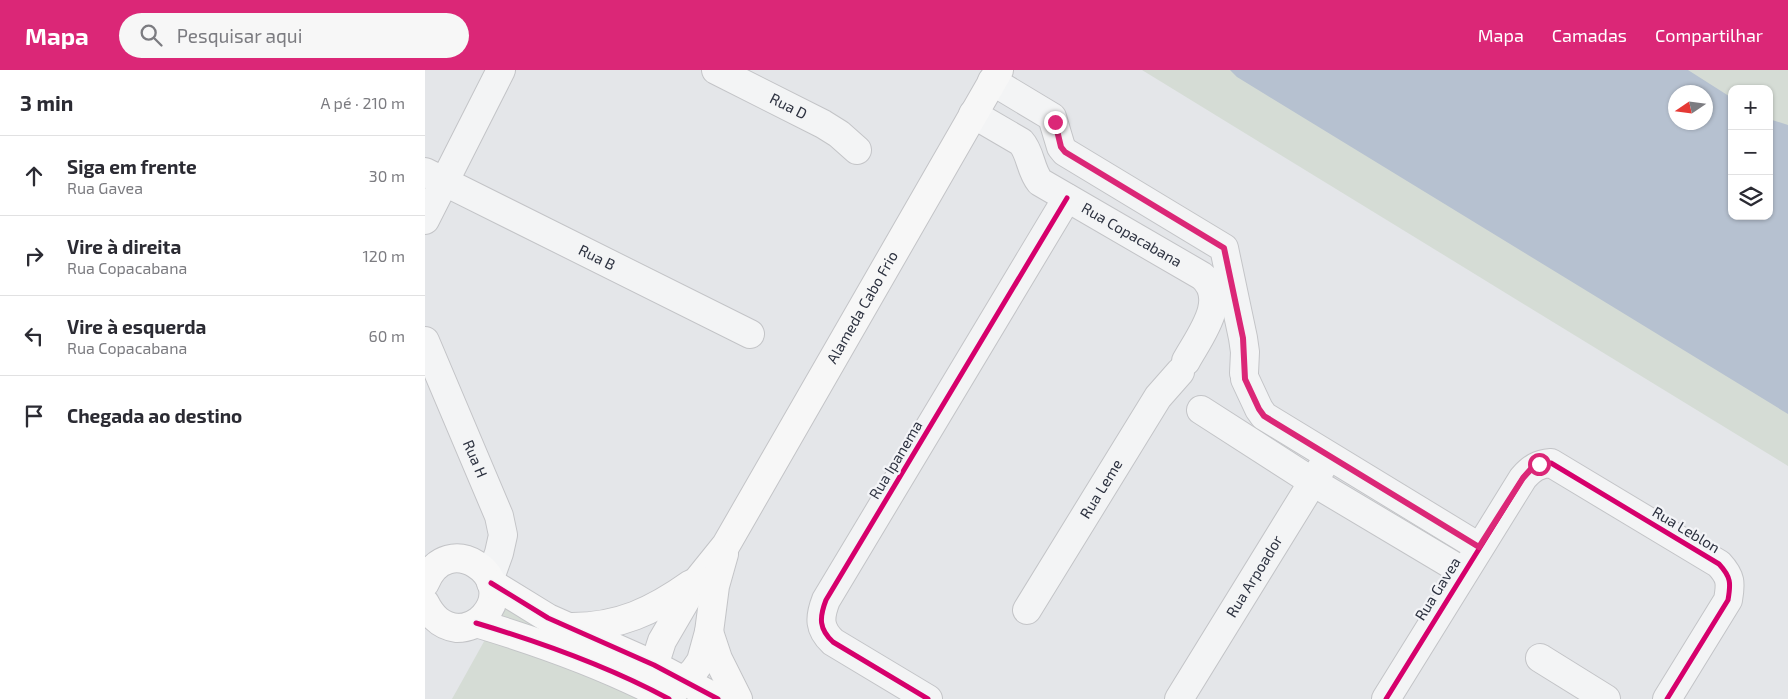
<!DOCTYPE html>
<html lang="pt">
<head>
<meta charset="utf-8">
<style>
	body { margin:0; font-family:"Exo 2",sans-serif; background:#f7f7f7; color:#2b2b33 }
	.controls { position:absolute; right:15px; top:15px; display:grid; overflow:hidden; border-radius:10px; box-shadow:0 1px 4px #0004 }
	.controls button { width:45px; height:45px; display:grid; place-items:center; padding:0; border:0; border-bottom:1px solid #e1e1e2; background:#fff; color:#2b2b33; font:25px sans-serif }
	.compass { position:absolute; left:1243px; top:15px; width:45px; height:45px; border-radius:50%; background:#fff; box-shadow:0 1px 4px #0004; rotate:257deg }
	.stop { position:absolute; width:15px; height:15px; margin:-11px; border:4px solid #db2777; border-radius:50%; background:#fff }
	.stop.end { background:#db2777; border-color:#fff; box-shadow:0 1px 5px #0008 }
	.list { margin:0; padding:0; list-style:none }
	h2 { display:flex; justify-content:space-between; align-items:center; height:65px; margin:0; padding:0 20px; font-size:21px }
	h2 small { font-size:16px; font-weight:400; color:#7c7c81 }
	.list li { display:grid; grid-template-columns:32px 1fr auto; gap:15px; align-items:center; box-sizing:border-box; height:80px; padding:0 20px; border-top:1px solid #e1e1e2 }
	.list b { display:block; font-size:19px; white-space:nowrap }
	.list p { margin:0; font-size:16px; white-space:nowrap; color:#7c7c81 }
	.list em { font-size:16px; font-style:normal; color:#7c7c81 }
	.icon { flex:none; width:28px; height:28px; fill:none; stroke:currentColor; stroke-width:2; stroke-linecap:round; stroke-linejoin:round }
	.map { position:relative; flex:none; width:1363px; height:629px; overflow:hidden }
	header { display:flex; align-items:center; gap:30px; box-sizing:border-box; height:70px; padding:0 25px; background:#db2777; color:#fff }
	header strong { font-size:24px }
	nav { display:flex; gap:28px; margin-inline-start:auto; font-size:18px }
	.search { width:350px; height:45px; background:#f7f7f7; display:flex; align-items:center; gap:12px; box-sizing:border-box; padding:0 18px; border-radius:28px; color:#7c7c81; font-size:19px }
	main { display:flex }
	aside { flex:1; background:#fff }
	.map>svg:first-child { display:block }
	.green { fill:#d5dcd5; fill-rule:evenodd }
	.water { fill:#b6c1d0; fill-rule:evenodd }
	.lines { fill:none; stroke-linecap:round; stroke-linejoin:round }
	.street-casing { stroke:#c3c4c7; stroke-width:30 }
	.secondary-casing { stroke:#c3c4c7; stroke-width:30 }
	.street { stroke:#f3f4f5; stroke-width:28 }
	.secondary { stroke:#f7f7f7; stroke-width:28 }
	.cycleway-casing { stroke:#f3f4f7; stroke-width:8 }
	.cycleway { stroke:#d6006c; stroke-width:5 }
	.route { stroke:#db2777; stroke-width:6 }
	.labels { text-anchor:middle; stroke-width:4.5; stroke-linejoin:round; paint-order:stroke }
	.street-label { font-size:15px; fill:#2d3240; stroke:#f3f4f7 }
</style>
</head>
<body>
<header>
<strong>Mapa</strong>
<div class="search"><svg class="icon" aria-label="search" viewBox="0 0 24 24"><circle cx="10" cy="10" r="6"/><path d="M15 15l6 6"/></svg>Pesquisar aqui</div>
<nav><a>Mapa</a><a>Camadas</a><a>Compartilhar</a></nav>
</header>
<main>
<aside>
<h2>3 min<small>A pé · 210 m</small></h2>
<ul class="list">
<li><svg class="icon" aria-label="ahead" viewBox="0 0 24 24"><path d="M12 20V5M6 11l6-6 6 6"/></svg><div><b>Siga em frente</b><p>Rua Gavea</p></div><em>30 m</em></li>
<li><svg class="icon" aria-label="right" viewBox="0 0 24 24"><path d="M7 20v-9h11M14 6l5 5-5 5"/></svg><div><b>Vire à direita</b><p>Rua Copacabana</p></div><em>120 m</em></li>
<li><svg class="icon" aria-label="left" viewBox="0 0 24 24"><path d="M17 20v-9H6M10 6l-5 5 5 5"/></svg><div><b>Vire à esquerda</b><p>Rua Copacabana</p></div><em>60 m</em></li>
<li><svg class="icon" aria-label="arrive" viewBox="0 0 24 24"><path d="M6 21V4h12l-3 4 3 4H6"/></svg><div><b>Chegada ao destino</b></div></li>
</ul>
</aside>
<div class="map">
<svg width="1363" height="629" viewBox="0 0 1363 629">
	<rect width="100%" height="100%" fill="#e4e6e9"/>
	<path class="green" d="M717,0H1363V396ZM1307,19H1344V146H1307ZM1250,22H1280V52H1250Z
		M91,514L265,629H27Z"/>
	<path class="water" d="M805,0H1263L1307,28V146H1344V49L1363,55V344L812,7ZM1250,22H1280V52H1250Z"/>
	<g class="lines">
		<g class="street-casing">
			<g id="street">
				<path id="s1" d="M291,0L398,54L414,64L432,80"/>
				<path d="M567,11L627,47L636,77L640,82L799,178L818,268L820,282L819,303"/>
				<path id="s2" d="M548,44L596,72C606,83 605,100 615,112L777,206C805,229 774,267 761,291"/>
				<path id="s3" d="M0,102L325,264"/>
				<path d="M0,150L76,0"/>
				<path id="s4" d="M0,271L74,446L78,465L74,483L65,508"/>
				<path d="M820,309L834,339L839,346L1054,477"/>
				<path d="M776,340L888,412L1039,502"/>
				<path id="s5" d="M602,540L733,327L755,302"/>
				<path d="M1115,588L1181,629"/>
				<path d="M503,629L408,572C394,559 394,548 401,530L642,128"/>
				<path id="s6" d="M754,629L897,397"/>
				<path d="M961,629L1098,408C1107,398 1113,394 1126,393L1294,494C1306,507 1306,513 1303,530L1242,629"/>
			</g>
		</g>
		<g class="secondary-casing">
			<g id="secondary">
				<path d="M0,513C22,458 94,507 59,546C52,554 42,558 32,558C16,556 7,547 0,533"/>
				<path d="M66,513L123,548L229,595L293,629"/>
				<path d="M51,553C118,573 183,596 244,629"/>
				<path d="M147,557C194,557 228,541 266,514"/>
				<path d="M284,562L293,589L313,629"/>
				<path id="s7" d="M222,618L237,571L272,511L301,475L574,0"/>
				<path d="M248,622L269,601L276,591L284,562L290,516L299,484"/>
			</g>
		</g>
		<use href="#street" class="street"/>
		<use href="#secondary" class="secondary"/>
		<g class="cycleway-casing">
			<path id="cycleway" d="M66,513L123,548L229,595L293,629
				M51,553C118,573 183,596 244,629
				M503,629L408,572C394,559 394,548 401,530L642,128
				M961,629L1098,408C1107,398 1113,394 1126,393L1294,494C1306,507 1306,513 1303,530L1242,629"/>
		</g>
		<use href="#cycleway" class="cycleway"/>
	</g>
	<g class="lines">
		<path class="route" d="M630,52L636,77L640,82L799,178L818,268L820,309L834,339L839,346L1054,477L1098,408L1106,399L1114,394"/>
	</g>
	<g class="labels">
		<g class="street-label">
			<text dy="5" stroke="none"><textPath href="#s1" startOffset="81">Rua D</textPath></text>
			<text dy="5" stroke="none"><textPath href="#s2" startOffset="206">Rua Copacabana</textPath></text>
			<text dy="5" stroke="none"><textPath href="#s3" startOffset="192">Rua B</textPath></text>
			<text dy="5" stroke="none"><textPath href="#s7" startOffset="439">Alameda Cabo Frio</textPath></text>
			<text dy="5" stroke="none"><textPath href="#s4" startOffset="128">Rua H</textPath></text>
			<text transform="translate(471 390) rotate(-59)" y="5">Rua Ipanema</text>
			<text dy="5" stroke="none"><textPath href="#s5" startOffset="142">Rua Leme</textPath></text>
			<text transform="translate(1261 460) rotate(31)" y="5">Rua Leblon</text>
			<text dy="5" stroke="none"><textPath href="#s6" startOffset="144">Rua Arpoador</textPath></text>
			<text transform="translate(1013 519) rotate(-58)" y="5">Rua Gavea</text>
		</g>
	</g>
</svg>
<div class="controls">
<button>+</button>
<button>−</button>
<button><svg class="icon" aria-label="layers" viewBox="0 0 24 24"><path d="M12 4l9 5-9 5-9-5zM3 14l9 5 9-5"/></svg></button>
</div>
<svg class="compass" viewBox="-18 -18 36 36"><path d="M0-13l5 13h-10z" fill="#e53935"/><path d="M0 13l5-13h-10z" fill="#7c7c81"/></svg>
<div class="stop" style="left:1114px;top:394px"></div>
<div class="stop end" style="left:630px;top:52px"></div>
</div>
</main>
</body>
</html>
